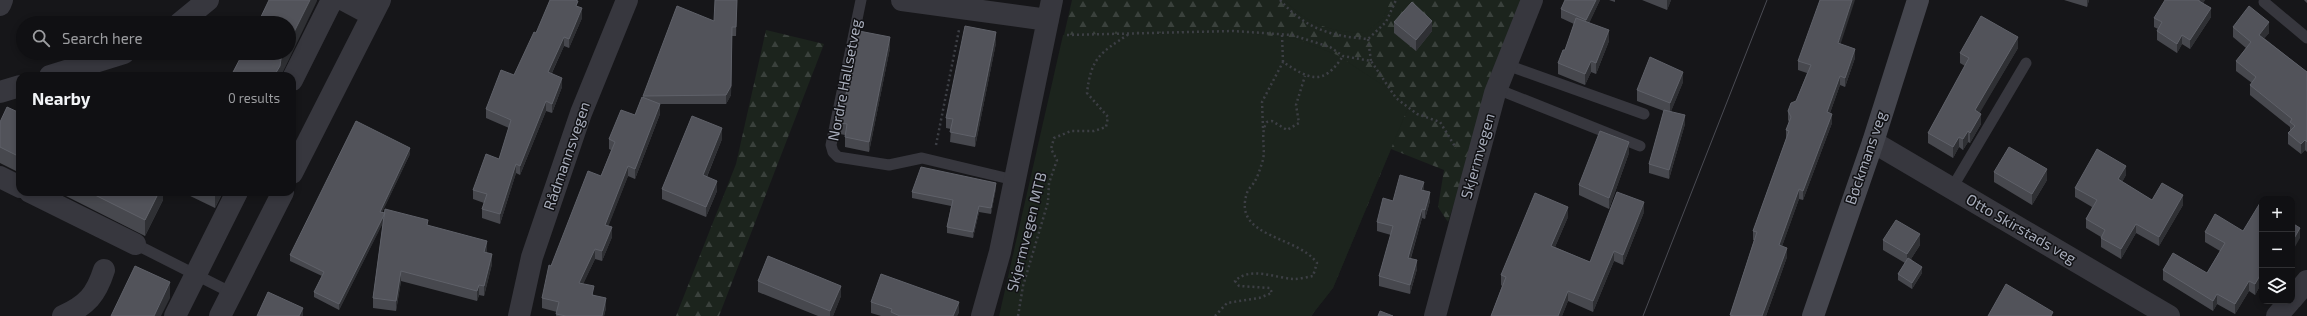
<!DOCTYPE html>
<html lang="en">
<head>
<meta charset="utf-8">
<style>
	body { margin:0; font-family:"Exo 2",sans-serif; background:#1e1e21; color:#f1f3f6 }
	.controls { position:absolute; right:12px; bottom:12px; display:grid; overflow:hidden; border-radius:8px; box-shadow:0 2px 6px #0003 }
	.controls button { width:36px; height:36px; display:grid; place-items:center; padding:0; border:0; border-bottom:1px solid #303033; background:#101013; color:#f1f3f6; font:20px sans-serif }
	.list { margin:0; padding:0; list-style:none }
	h2 { display:flex; justify-content:space-between; align-items:center; height:52px; margin:0; padding:0 16px; font-size:17px }
	h2 small { font-size:13px; font-weight:400; color:#9c9da0 }
	.icon { flex:none; width:22px; height:22px; fill:none; stroke:currentColor; stroke-width:2; stroke-linecap:round; stroke-linejoin:round }
	.map { position:relative; flex:none; width:2307px; height:316px; overflow:hidden }
	.search { position:absolute; background:#101013; box-shadow:0 2px 6px #0003; left:16px; top:16px; width:280px; height:44px; display:flex; align-items:center; gap:10px; box-sizing:border-box; padding:0 14px; border-radius:22px; color:#9c9da0; font-size:15px }
	.panel { position:absolute; background:#101013; box-shadow:0 2px 6px #0003; left:16px; top:72px; width:280px; height:124px; border-radius:12px }
	.map>svg:first-child { display:block }
	.forest { fill:url(#forest-firs) }
	.pitch { fill:#1c241d }
	.lines { fill:none; stroke-linecap:round; stroke-linejoin:round }
	.path { stroke:#3d3f45; stroke-width:2.5; stroke-dasharray:2 3; stroke-linecap:butt }
	.lane { stroke:#37373e; stroke-width:11 }
	.street { stroke:#37373e; stroke-width:22 }
	.secondary { stroke:#45464e; stroke-width:22 }
	.tram { stroke:#4a4b53; stroke-width:1 }
	.wall { fill:#47484e }
	.shaded-wall { fill:#2f3034 }
	.building { fill:#52535a; stroke:#5f6169 }
	.labels { text-anchor:middle; stroke-width:3; stroke-linejoin:round; paint-order:stroke }
	.street-label { font-size:15px; fill:#a7acba; stroke:#111114 }
</style>
</head>
<body>
<div class="map">
<svg width="2307" height="316" viewBox="0 0 2307 316">
	<defs>
		<pattern id="forest-firs" width="22" height="20" patternUnits="userSpaceOnUse"><rect width="22" height="20" fill="#1c241d"/><path d="M5 1l3.5 6h-7zM16 11l3.5 6h-7z" fill="#3a413c"/></pattern>
	</defs>
	<rect width="100%" height="100%" fill="#161619"/>
	<path class="forest" d="M1072,0H1522L1448,222L1438,207L1444,170L1391,149L1333,288L1311,316H1000Z
		M766,30L824,44L719,316H676L736,164Z"/>
	<path class="pitch" d="M1285,0H1391L1383,18L1365,33C1333,32 1307,25 1285,0Z
		M1233,31L1297,39L1337,55L1410,103L1333,288L1311,316H999L1063,35Z"/>
	<g class="lines">
		<path class="path" d="M1280,0C1306,29 1330,36 1368,39L1386,22L1396,0
			M1067,35L1233,31L1292,35L1330,47L1343,56L1371,61L1396,98L1417,114L1440,122L1456,148
			M1282,35L1283,62C1309,79 1323,87 1343,56
			M1368,39L1371,61
			M1263,128L1262,102L1283,62
			M936,145L959,30
			M1018,316L1023,286L1048,202L1049,183L1057,160L1051,149L1054,138L1071,131H1094L1106,127L1108,117L1087,93C1091,58 1100,53 1129,34
			M1215,316L1227,303L1259,298L1272,293L1270,288L1239,286L1235,281C1250,266 1275,278 1294,279C1300,279 1307,277 1313,276L1317,263C1297,235 1232,238 1247,193C1248,189 1253,185 1255,181C1258,176 1260,169 1262,163C1267,150 1259,134 1267,122L1272,121L1287,130L1299,123L1296,105L1305,76"/>
		<path class="lane" d="M861,0L831,145L833,152L838,157L889,165L922,158L1014,180
			M2264,2L2307,38
			M1507,65L1644,114
			M1497,89L1640,146
			M1952,188L2026,63
			M135,244L232,293"/>
		<path class="street" d="M344,0L372,15
			M902,0L1048,20
			M0,5L2,0
			M180,23L208,0
			M50,76L124,53
			M292,80L332,0
			M0,92L20,86
			M1873,142L2169,316
			M292,173L380,0
			M0,177L20,187
			M30,192L135,244
			M2292,299L2307,281
			M63,316C87,305 96,295 104,270
			M175,316L237,192
			M220,316L283,192
			M519,316L532,257L581,113L627,0
			M982,316L1000,252L1052,0
			M1435,316L1495,93L1532,0
			M2277,316L2290,301"/>
		<path class="secondary" d="M1813,316L1873,142L1918,0"/>
		<path class="tram" d="M1643,316L1767,0"/>
	</g>
	<path class="wall" d="M737,0L736,36H732L731,95L726,104H660V114L635,179L628,176L608,226L612,237L602,261L595,259L583,284L606,308L604,316H556L557,312L542,308V298L551,266L601,176L611,150L609,149V139L635,115L643,97V96L714,21Z
		M1600,0L1589,23L1609,41L1596,74L1591,72L1585,85L1558,74V63L1565,50L1574,24L1561,18V9Z
		M1609,0H1615V2Z
		M1642,0H1671L1667,10Z
		M2064,0H2089L2087,7Z
		M2205,0L2203,3L2211,17L2190,49L2182,44L2177,53L2157,40V31L2158,29L2154,27V18Z
		M2304,0H2307V3Z
		M582,18L569,48L564,46L552,73L562,87L552,113L546,111L520,175L516,173L500,224L482,218V209L484,203L473,199V190L499,159L509,128L486,118V109L514,75L536,33Z
		M1394,22L1432,31L1416,51L1394,33Z
		M2233,27L2269,33L2264,38L2307,72V152L2305,150L2301,154L2288,144V133L2290,132V127L2250,95V85L2252,83L2236,71V61L2246,48L2233,37Z
		M996,43L975,147L950,142L951,129L946,128V118Z
		M1841,44L1855,58L1845,87L1840,85L1830,113L1832,123L1803,200L1799,199L1782,246L1787,257L1766,316H1730L1754,240H1753V231L1786,139V130L1789,122L1788,120V111L1796,101L1807,73L1798,70V61Z
		M890,48L869,152L845,147V135L840,134V123Z
		M2018,48L1979,113L1981,124L1970,143L1968,142L1963,150L1959,147L1953,158L1928,143V133L1965,66L1960,63V53Z
		M1683,82L1671,111L1685,124L1669,179L1649,173V164L1664,111L1637,101V90Z
		M20,113V173L0,163V122Z
		M722,139L707,177L717,191L706,217L662,199V189Z
		M1629,153L1609,209L1579,195V185Z
		M410,154L382,212L428,226L487,251L486,252L492,264L484,296L479,295L477,301L401,281L396,311L373,308V298L383,222L339,310L314,297V292L322,276L290,261V255Z
		M1994,172L2047,180L2032,205L1994,182Z
		M2126,175L2122,182L2152,200L2183,205L2159,246L2136,233L2121,259L2101,247V237L2086,228V219L2092,207L2075,197V188Z
		M996,188L991,214L979,212L973,238L947,233V227L951,206L912,198V192Z
		M1424,190L1430,201L1425,219L1422,218L1411,258L1417,269L1410,294L1379,286V276L1391,235L1377,231V222L1393,201Z
		M58,192H163V200L145,236Z
		M182,192H223L215,208Z
		M2262,204V282L2255,295L2249,291L2235,314L2217,304L2213,311L2163,280V270L2207,273L2220,251L2205,242V232L2243,231Z
		M1644,212L1623,265L1614,261L1593,312L1568,301L1562,316H1491L1502,286L1501,285V275L1568,217L1555,247L1590,262Z
		M1883,240L1920,245L1911,259L1922,273L1912,289L1898,280V274L1905,263L1883,250Z
		M758,281L841,296L833,316H818L758,292Z
		M871,302L959,312L957,316H881L871,313Z"/>
	<path class="shaded-wall" d="M310,0H317V1L281,76H274L281,59L284,53H289V42Z
		M1596,0H1600L1586,30V20Z
		M1667,0H1671L1667,10Z
		M1852,0H1855L1838,52V43Z
		M2087,0H2089L2087,7Z
		M2199,0H2205L2199,10Z
		M582,8V18L569,48V39Z
		M2211,8V17L2190,49V40Z
		M1432,21V31L1416,51V40Z
		M2269,22V33L2259,45V35Z
		M1609,30V41L1596,74V63Z
		M996,32V43L975,147V137Z
		M2182,35V44L2177,53V44Z
		M732,36L731,95L726,104V95Z
		M564,37V46L548,81V72Z
		M890,37V48L869,152V142Z
		M2018,37V48L1975,121V110Z
		M1855,49V58L1845,87V78Z
		M1591,61V72L1585,85V74Z
		M1683,72V82L1670,114V103Z
		M1840,76V85L1827,121V112Z
		M562,78V87L552,113V104Z
		M546,101V111L520,175V166Z
		M660,104V114L635,179V169Z
		M1832,114V123L1803,200V191Z
		M1981,114V124L1970,143V133Z
		M1685,115V124L1669,179V170Z
		M722,128V139L703,186V175Z
		M1968,131V142L1963,150V139Z
		M1959,137V147L1953,158V147Z
		M2305,140V150L2301,154V144Z
		M1629,142V153L1609,209V198Z
		M410,148V154L380,217V212Z
		M516,164V173L500,224V214Z
		M628,166V176L605,235V225Z
		M2126,166V175L2118,189V179Z
		M2047,169V180L2032,205V194Z
		M717,181V191L706,217V207Z
		M1424,182V191L1421,190Z
		M996,183V188L991,214V208Z
		M1799,189V199L1779,255V245Z
		M159,192H163V200L145,236V220Z
		M215,192H223L215,208Z
		M1430,192V201L1425,219V210Z
		M2183,195V205L2159,246V237Z
		M1644,202V212L1623,265V255Z
		M979,206V212L973,238V232Z
		M1568,207V217L1551,256V246Z
		M1422,209V218L1408,267V258Z
		M385,213V219L339,310V304Z
		M2136,224V233L2121,259V249Z
		M612,227V237L602,261V251Z
		M2300,228V238L2292,252V242Z
		M1920,234V245L1907,265V254Z
		M487,241V251L484,262V252Z
		M1787,248V257L1766,316H1762Z
		M595,249V259L579,293V283Z
		M1614,251V261L1593,312V301Z
		M492,254V264L484,296V286Z
		M1417,260V269L1410,294V285Z
		M1922,267V273L1912,289V283Z
		M401,271V281L396,311V301Z
		M2262,272V282L2255,295V284Z
		M2249,281V291L2235,314V304Z
		M170,282V298L161,316H154Z
		M479,285V295L477,301V291Z
		M841,286V296L833,316H830V311Z
		M1568,291V301L1562,316H1558Z
		M2217,294V304L2213,311V301Z
		M606,298V308L604,316H602Z
		M959,302V312L957,316H953Z
		M303,308V316H299Z"/>
	<path class="building" d="M269,0H310L289,42V23H258Z
		M550,0H575L578,1L576,6L582,8L569,39L564,37L548,72L562,78L552,104L546,101L520,166L516,164L500,214L482,209L487,194L473,190L486,154L499,159L511,120L486,109L501,70L514,75L534,32L536,33Z
		M715,0H737L736,27H732L731,86L726,95L643,96L677,6L714,21Z
		M1565,0H1596L1586,20L1561,9Z
		M1820,0H1852L1838,43L1855,49L1845,78L1840,76L1827,112L1832,114L1803,191L1799,189L1779,245L1787,248L1762,316H1734L1730,315L1757,232L1753,231L1789,131L1786,130L1791,117L1788,111L1791,103L1796,101L1811,65L1798,61Z
		M2165,0H2199V1L2211,8L2190,40L2182,35L2177,44L2157,31L2162,22L2154,18Z
		M1412,2L1432,21L1416,40L1394,22Z
		M2249,6L2269,22L2259,35L2307,72V142L2305,140L2301,144L2288,133L2295,126L2290,122L2292,119L2250,85L2256,77L2236,61L2251,42L2233,27Z
		M1981,16L2018,37L1975,110L1981,114L1970,133L1968,131L1963,139L1959,137L1953,147L1928,133L1969,58L1960,53Z
		M1576,18L1609,30L1596,63L1591,61L1585,74L1558,63L1563,50H1565Z
		M965,26L996,32L975,137L950,132L953,119L946,118Z
		M859,31L890,37L869,142L845,137L847,124L840,123Z
		M243,53H284L281,59L280,66L274,76H231Z
		M1650,57L1683,72L1670,103L1637,90Z
		M642,97L660,104L635,169L628,166L605,225L612,227L602,251L595,249L579,283L594,286L592,295L606,298L602,316H566L556,314L559,302L542,298L549,265L551,266L588,171L601,176L615,142L609,139L621,110L635,115Z
		M7,107L20,113V157L0,147V122Z
		M1664,110L1685,115L1669,170L1649,164Z
		M692,116L722,128L703,175L717,181L706,207L662,189Z
		M356,121L410,148L380,212L385,213L339,304L314,292L324,272L290,255Z
		M1600,131L1629,142L1609,198L1579,185Z
		M2009,147L2047,169L2032,194L1994,172Z
		M2097,149L2126,166L2118,179L2152,200L2162,183L2183,195L2159,237L2136,224L2121,249L2101,238L2105,230L2086,219L2097,200L2075,188Z
		M921,167L996,183L991,208L979,206L973,232L947,227L953,200L912,192Z
		M1400,175L1424,182L1421,190L1430,192L1425,210L1422,209L1408,258L1417,260L1410,285L1379,276L1393,226L1377,222L1383,198L1393,201Z
		M89,192H159L145,220Z
		M1617,192L1644,202L1623,255L1614,251L1593,301L1568,291L1558,316H1491L1506,277L1501,275L1535,193L1568,207L1551,246L1590,262Z
		M2260,203L2262,204V272L2255,284L2249,281L2235,304L2217,294L2213,301L2163,270L2173,253L2207,273L2225,243L2205,232L2215,214L2243,231Z
		M385,209L428,220L427,225L487,241L484,252L492,254L484,286L479,285L477,291L401,271L396,301L373,298Z
		M1896,220L1920,234L1907,254L1883,240Z
		M2292,223L2300,228L2292,242Z
		M768,256L841,286L830,311L758,281Z
		M1908,258L1922,267L1912,283L1898,274Z
		M135,266L170,282L154,316H111Z
		M881,274L959,302L953,316H900L891,312L892,309L871,302Z
		M2006,284L2053,312L2051,316H1988Z
		M268,292L303,308L299,316H257Z
		M1380,311L1393,316H1378Z"/>
	<g class="labels">
		<g class="street-label">
			<text transform="translate(845 80) rotate(-79)" y="5">Nordre Hallsetveg</text>
			<text transform="translate(567 156) rotate(-71)" y="5">Rådmannsvegen</text>
			<text transform="translate(1478 156) rotate(-74)" y="5">Skjermvegen</text>
			<text transform="translate(1866 158) rotate(-71)" y="5">Bøckmans veg</text>
			<text transform="translate(2021 229) rotate(30)" y="5">Otto Skirstads veg</text>
			<text transform="translate(1027 232) rotate(-76)" y="5">Skjermvegen MTB</text>
		</g>
	</g>
</svg>
<div class="controls">
<button>+</button>
<button>−</button>
<button><svg class="icon" aria-label="layers" viewBox="0 0 24 24"><path d="M12 4l9 5-9 5-9-5zM3 14l9 5 9-5"/></svg></button>
</div>
<div class="search"><svg class="icon" aria-label="search" viewBox="0 0 24 24"><circle cx="10" cy="10" r="6"/><path d="M15 15l6 6"/></svg>Search here</div>
<section class="panel">
<h2>Nearby<small>0 results</small></h2>
<ul class="list">
</ul>
</section>
</div>
</body>
</html>
